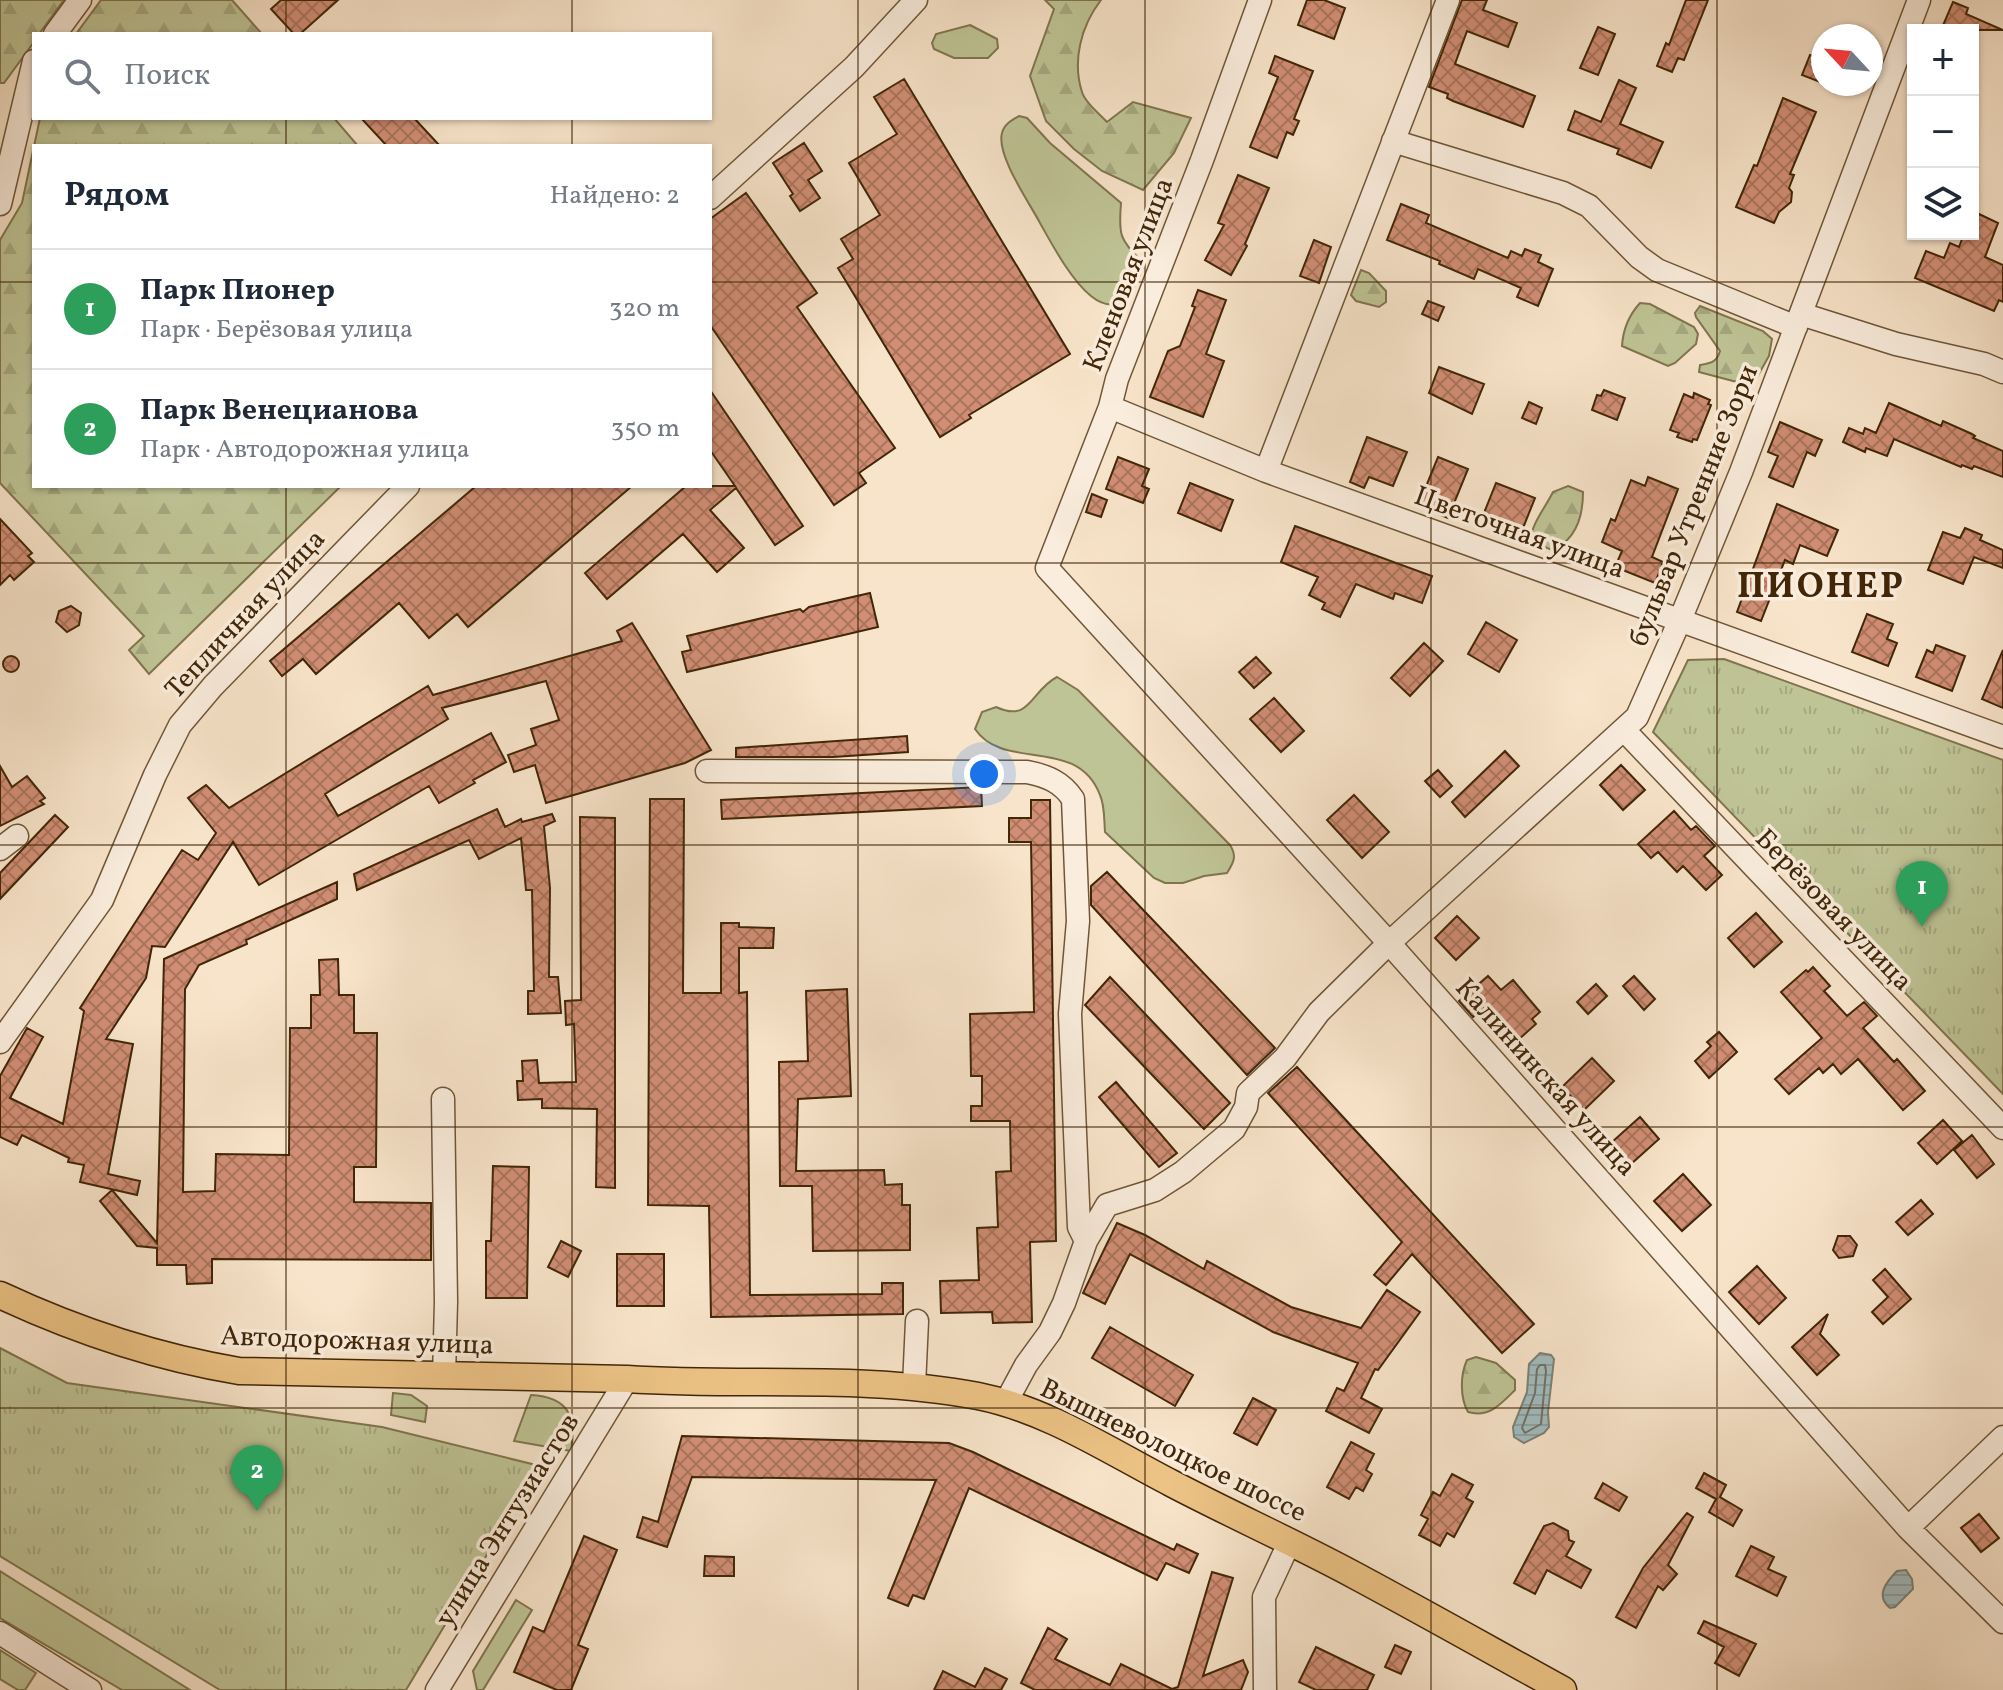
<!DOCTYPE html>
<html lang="ru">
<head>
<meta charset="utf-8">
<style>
	body { margin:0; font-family:Vollkorn,serif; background:#f2f2f3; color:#1f2937 }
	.controls { position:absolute; right:24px; top:24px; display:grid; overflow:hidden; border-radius:0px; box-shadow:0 2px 6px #0004 }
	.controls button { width:72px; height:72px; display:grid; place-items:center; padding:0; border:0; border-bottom:2px solid #e0e1e3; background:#fff; color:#1f2937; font:40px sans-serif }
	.compass { position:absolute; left:1811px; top:24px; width:72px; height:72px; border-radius:50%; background:#fff; box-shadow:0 2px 6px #0004; rotate:296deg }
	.you { position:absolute; left:984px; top:774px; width:28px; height:28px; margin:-20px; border:6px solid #fff; border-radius:50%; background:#1a73e8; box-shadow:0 0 0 12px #1a73e833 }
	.badge { display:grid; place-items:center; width:52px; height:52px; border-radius:50%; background:#db2777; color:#fff; font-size:26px; font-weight:700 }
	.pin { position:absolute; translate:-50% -66px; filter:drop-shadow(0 2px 4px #0008) }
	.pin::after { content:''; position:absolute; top:42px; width:28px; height:24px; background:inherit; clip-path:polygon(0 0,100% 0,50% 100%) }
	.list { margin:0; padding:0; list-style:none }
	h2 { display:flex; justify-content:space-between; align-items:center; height:104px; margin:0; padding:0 32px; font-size:34px }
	h2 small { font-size:26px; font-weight:400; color:#747a83 }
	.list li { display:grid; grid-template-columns:52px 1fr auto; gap:24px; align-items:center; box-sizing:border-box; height:120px; padding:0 32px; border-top:2px solid #e0e1e3 }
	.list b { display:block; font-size:30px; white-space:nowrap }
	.list p { margin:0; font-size:26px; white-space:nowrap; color:#747a83 }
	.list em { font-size:26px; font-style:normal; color:#747a83 }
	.icon { flex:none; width:44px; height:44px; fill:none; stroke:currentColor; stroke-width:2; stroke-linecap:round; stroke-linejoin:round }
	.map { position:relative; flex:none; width:2003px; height:1690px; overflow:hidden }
	.search { position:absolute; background:#fff; box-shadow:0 2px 6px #0004; left:32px; top:32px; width:680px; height:88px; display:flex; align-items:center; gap:20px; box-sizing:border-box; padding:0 28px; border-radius:0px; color:#747a83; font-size:30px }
	.panel { position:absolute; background:#fff; box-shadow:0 2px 6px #0004; left:32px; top:144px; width:680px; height:344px; border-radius:0px }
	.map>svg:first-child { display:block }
	.grass { fill:#bfc496; stroke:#80754e; stroke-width:2 }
	.forest { fill:url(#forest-firs); stroke:#80754e; stroke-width:2 }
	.park { fill:url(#park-tufts); stroke:#80754e; stroke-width:2 }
	.water { fill:url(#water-rules); stroke:#7b8076; stroke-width:2 }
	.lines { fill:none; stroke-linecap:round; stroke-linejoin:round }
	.shore { stroke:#717164; stroke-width:2 }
	.building { fill:url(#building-cross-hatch); stroke:#412607; stroke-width:2 }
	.minor-casing { stroke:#6f5638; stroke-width:25 }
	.major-casing { stroke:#412607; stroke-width:29 }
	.minor { stroke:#faeddd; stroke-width:22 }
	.major { stroke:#ecc285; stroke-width:26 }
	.grid { fill:none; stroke:#412607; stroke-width:2; stroke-opacity:0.55 }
	.labels { text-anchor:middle; stroke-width:7; stroke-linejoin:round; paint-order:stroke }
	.street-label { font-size:28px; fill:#412607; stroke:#faeddd }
	.district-label { font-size:36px; font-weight:bold; letter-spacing:2px; fill:#412607; stroke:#faeddd }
</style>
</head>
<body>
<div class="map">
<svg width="2003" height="1690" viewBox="0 0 2003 1690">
	<defs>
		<pattern id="forest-firs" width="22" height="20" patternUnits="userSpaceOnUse" patternTransform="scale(2)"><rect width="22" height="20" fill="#bfc496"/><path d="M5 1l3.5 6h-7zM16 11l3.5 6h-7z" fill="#a5a880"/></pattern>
		<pattern id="park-tufts" width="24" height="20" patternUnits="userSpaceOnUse" patternTransform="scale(2)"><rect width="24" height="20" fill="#bfc496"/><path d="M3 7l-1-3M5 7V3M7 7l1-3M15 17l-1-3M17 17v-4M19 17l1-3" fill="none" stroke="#a5a880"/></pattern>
		<pattern id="water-rules" width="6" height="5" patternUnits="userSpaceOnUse" patternTransform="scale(2)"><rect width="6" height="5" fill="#a1bcc0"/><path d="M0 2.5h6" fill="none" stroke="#8ca1a4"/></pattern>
		<pattern id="building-cross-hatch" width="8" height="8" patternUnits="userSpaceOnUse" patternTransform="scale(2)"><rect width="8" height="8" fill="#d18e75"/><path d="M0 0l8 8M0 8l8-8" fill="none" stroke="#ab745e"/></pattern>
	</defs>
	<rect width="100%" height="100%" fill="#f8e4ca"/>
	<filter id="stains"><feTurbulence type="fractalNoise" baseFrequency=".0025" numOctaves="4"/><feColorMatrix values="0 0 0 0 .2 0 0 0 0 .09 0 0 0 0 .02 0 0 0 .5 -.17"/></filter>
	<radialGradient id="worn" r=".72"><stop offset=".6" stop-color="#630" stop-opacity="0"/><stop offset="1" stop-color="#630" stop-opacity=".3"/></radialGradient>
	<path class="grass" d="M970,25L997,39L998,48L988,58H954L934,49L932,43L936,34Z
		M1019,116L1027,118L1050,143L1121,203C1118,239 1121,239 1144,264C1112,359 1062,262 1040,223C1029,202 996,155 1002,133C1004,124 1012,120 1019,116Z
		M1057,677L1078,690L1230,845C1237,856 1234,862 1227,873L1204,876L1183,883H1165L1154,878L1105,832C1104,821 1105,806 1100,795C1077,735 1004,772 975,729L982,712L996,707C1031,723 1030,691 1057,677Z
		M393,1393L411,1395L427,1406L425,1422L391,1415Z
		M531,1395C568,1397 577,1416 571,1451L514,1441Z
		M0,1571L22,1585L190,1690H122L0,1618Z
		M516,1600L532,1610L483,1690H477L473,1671Z
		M0,1650L36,1673L25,1690H18L0,1679Z"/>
	<path class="forest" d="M0,0H64L39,34H34V42L4,83H0Z
		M101,0H232L262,34H76Z
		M1045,0H1101C1081,26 1072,61 1082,92C1085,103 1100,114 1107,122L1133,102L1191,118L1174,153L1143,190L1102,171L1074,149L1046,121L1030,76L1054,9Z
		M40,118H334L358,146H34V486H341L149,674L129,650L144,636L0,483V240L22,203Z
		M1361,270L1369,273L1386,291V302L1379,307L1356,301L1351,295Z
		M1640,303L1650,304L1694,327L1698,334L1696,344L1675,363L1668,366L1622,346C1623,330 1629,315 1640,303Z
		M1700,306L1763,331L1772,339L1769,356L1752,386L1699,372L1700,365C1711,363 1717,362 1720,351L1696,317L1695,313Z
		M1568,486L1583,492C1583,516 1576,540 1552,550L1530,541C1532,523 1545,508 1553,492Z
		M1476,1357L1496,1363L1515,1380V1390C1500,1405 1489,1418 1468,1412C1460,1398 1460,1375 1467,1360Z"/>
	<path class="park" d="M1724,659L2003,760V1094L1653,732L1688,660Z
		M0,1348L67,1383L382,1427L540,1466L406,1690H220L0,1556Z"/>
	<path class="water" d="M1540,1353L1551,1355L1554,1359L1548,1412L1549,1427L1544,1433L1524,1443L1514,1437L1513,1427L1527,1392L1529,1364Z
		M1906,1570L1912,1579L1913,1589L1895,1607L1890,1608C1875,1596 1886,1582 1897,1571Z"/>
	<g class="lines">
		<path class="shore" d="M1540,1365H1545L1546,1371L1541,1424L1525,1433L1522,1428L1535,1393L1537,1369Z"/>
	</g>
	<path class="building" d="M281,0H338L300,34H294L271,9Z
		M1307,0H1324L1345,8L1334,39L1298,25Z
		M1462,0H1487L1483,10L1517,23L1508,47L1467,31L1455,64L1535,96L1523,127L1453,101L1447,98L1448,94L1429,87Z
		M1686,0H1708L1684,60L1678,58L1672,72L1657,66L1666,43L1669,45Z
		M1953,2L1968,8L1966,14L2003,30H1941Z
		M1598,27L1615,34L1598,75L1580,68Z
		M1810,55L1823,60V83L1802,75Z
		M1275,56L1313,71L1294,119L1299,121L1293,135L1287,132L1277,158L1250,147L1278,77L1269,73Z
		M904,79L1070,354L969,415L971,418L940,437L838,268L853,259L841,239L880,215L849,163L897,134L874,97Z
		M1619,80L1636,88L1620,124L1663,142L1651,168L1617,154L1619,149L1568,130L1575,111L1601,122Z
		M1783,98L1816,112L1790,174L1794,175L1789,188L1792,192L1791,202L1779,212L1774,223L1736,207L1754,165L1757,166Z
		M361,118H414L440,146H387Z
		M804,143L822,171L808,180L820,198L800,211L790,196L793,194L773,163Z
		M1238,175L1269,188L1245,244L1247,246L1231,275L1205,260L1224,225L1218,223Z
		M746,193L817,293L797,307L895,448L859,473L866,483L834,505L710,325V219Z
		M1401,204L1429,215L1426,223L1508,258L1511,251L1522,256L1525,249L1541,255L1538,262L1553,269L1538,306L1517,297L1521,288L1478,269L1474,279L1439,264L1440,261L1387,240Z
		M1979,214L1998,223L1985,257L2003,265V302L1999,300L1994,311L1915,278L1926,251L1944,258L1950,243L1959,247L1964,234H1973Z
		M1314,240L1331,247L1319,283L1300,276Z
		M1198,290L1226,300L1206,354L1224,361L1203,417L1150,397L1168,351L1180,346L1195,307L1192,306Z
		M1428,301L1444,307L1438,321L1422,314Z
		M1439,367L1484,384L1472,414L1429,393Z
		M710,390L803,526L775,545L736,488L710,510L744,548L717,572L683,534L607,599L585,573L686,486H735L710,450Z
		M1604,390L1625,398L1617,420L1592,410L1597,395L1601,396Z
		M1694,393L1710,400L1708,404L1711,405L1697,440L1693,439L1692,442L1677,437L1679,433L1670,430L1684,394L1693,398Z
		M1529,402L1542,408L1536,424L1522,418Z
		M1889,403L1941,426L1943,421L1972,434L1975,436L1973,438L2003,451V477L1974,466L1972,469L1962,465L1961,467L1894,439L1887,456L1866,448L1865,452L1843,442L1849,428L1863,434L1865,428L1876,433Z
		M1780,422L1822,440L1815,456L1807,452L1793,487L1769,477L1778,456L1768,452Z
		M1367,437L1407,452L1393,486L1369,477L1364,488L1350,482Z
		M1118,457L1149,469L1142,486L1149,489L1143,503L1106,489Z
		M1438,457L1468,469L1448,518L1418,506Z
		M1648,477L1678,489L1652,557L1663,562L1655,583L1615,567L1622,551L1602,542L1611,519L1615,521L1631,480L1645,486Z
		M1190,483L1233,500L1221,531L1178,513Z
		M1496,483L1535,498L1521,533L1482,518Z
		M476,486H632L468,627L457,614L429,638L399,603L316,674L303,659L282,676L270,661Z
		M1092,494L1107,500L1101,517L1086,512Z
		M1777,504L1838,530L1827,556L1800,545L1793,564L1785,560L1761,621L1737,612Z
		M0,519L32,553L28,556L34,562L14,580L10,575L0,585Z
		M1295,526L1432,576L1422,603L1395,593L1393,599L1356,584L1340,617L1322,609L1325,603L1309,595L1318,577L1281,562Z
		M1965,528L1982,535L1980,540L2003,550V568L1974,557L1963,584L1928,570L1943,532L1960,538Z
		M870,593L878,627L687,672L682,652L691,650L687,636L800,609L803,612L809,607Z
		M71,606L81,613L79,625L67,632L56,622L59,611Z
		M1867,614L1893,624L1887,639L1897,643L1888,666L1852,652Z
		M1486,622L1517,640L1499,672L1468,654Z
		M632,623L711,750L685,763L546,803L535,765L514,772L508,755L536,745L531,729L559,720L546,681L442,708L448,719L325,794L338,816L491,733L506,762L473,780L475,783L439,803L429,786L259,885L233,842L165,947L152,946L146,978L106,1039L133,1044L108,1174L140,1181L137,1195L80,1182L84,1165L68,1162L69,1158L22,1135L17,1145L0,1137V1076L27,1028L43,1037L10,1098L63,1124L84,1011L80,1008L182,850L198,860L216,833L188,798L206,785L229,808L428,686L433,695L622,641L617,631Z
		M1424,643L1443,661L1410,696L1391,678Z
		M1936,645L1965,656L1952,691L1916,677L1927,650L1933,653Z
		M2003,650V708L1982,699Z
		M3 664a8 8 0 1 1 16 0a8 8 0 1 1-16 0Z
		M1256,657L1271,673L1254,688L1239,672Z
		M1274,698L1304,731L1281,752L1250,719Z
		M907,736L908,752L833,757H736V748Z
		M1505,751L1519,766L1465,817L1452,802Z
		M1621,765L1645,790L1623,810L1600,785Z
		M0,766L12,787L27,776L45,798L40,801L44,804L0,826Z
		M1438,770L1452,786L1440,797L1425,781Z
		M981,787L982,806L722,819L721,800Z
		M1354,795L1389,832L1362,858L1327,820Z
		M650,799H684L683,993H721V923H739V927L774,928L773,948H739V993L747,992L750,1295L882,1294V1283H903V1314L711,1317L709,1206L648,1205Z
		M1031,800H1050L1056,1241L1030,1242L1032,1322L993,1323L992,1312L941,1313L940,1281L979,1280L977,1228L998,1227L996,1172L1011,1171L1010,1121H971V1106H982V1076H971L970,1014L1034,1012L1031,842H1009V818H1031Z
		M497,809L505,827L521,819L522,822L552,814L555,821L544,826L550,888L549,977H558L561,1013L528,1014V991H534L532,890H526L521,838L479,859L469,840L357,890L354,874Z
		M1674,811L1691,830L1696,826L1715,846L1704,856L1722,875L1706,890L1683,866L1677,872L1658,852L1651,858L1638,844Z
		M55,815L68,827L0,899V873Z
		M580,817L615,818V1188L596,1187L597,1109L542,1108V1099L518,1100L517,1081H523L522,1061L537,1060L539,1083L576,1082L574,1024L566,1025L565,1001L581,1000Z
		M1107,872L1275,1048L1247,1075L1091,905V886Z
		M337,882V899L246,940L247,944L199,965L185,989L183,1192L215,1191L216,1154L289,1155L290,1028H311V995H320L319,960L338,959L339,995H354V1033H377L376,1167H354V1202L431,1203V1260L212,1259V1283L187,1284L186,1265H157V1248L137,1246L100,1201L112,1190L157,1243L164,959Z
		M1756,913L1782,942L1754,967L1728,938Z
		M1457,916L1479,938L1456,960L1435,938Z
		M1813,967L1830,986L1824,991L1847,1016L1864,1002L1877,1016L1863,1028L1894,1062L1897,1059L1925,1091L1903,1110L1858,1059L1841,1074L1833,1064L1823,1073L1819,1068L1789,1094L1775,1079L1822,1038L1781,992L1806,970L1808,972Z
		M1488,976L1501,990L1513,980L1540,1012L1532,1019L1536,1024L1519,1039L1489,1004L1473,1017L1459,1001Z
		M1634,976L1655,999L1644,1010L1623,986Z
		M1110,977L1230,1103L1204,1129L1085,1005Z
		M1596,984L1607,996L1588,1014L1577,1002Z
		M847,989L851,1096L798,1099L796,1171L884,1170L885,1185L902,1184V1205H910V1250L813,1251L812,1186H780L779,1062L808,1061L806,991Z
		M1719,1032L1737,1052L1709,1078L1695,1061L1711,1046L1707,1042Z
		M1592,1058L1614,1081L1584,1110L1562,1087Z
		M1297,1067L1534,1324L1502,1353L1412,1254L1386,1285L1374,1275L1402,1242L1268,1093Z
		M1116,1082L1177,1153L1159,1167L1099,1097Z
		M1640,1117L1659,1139L1631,1164L1612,1142Z
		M1943,1120L1962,1141L1937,1164L1918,1143Z
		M1972,1135L1994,1164L1977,1178L1954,1150Z
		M493,1166L529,1167L527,1298H486V1241H491Z
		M1683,1174L1711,1205L1682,1231L1654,1201Z
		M1921,1200L1933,1214L1908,1235L1896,1222Z
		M1117,1223L1145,1235L1204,1269L1207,1261L1291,1307L1361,1328L1387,1290L1420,1312L1378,1370L1375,1369L1361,1398L1382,1409L1369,1433L1326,1411L1337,1388L1344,1391L1358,1363L1273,1332L1130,1254L1105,1304L1083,1293Z
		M1838,1236H1850L1857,1245L1853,1256L1839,1258L1833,1250Z
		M561,1241L581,1251L568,1277L548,1267Z
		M617,1254H664V1306H617Z
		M1757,1266L1786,1298L1759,1324L1729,1292Z
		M1885,1269L1911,1299L1883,1324L1872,1312L1888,1297L1873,1280Z
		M1828,1314L1820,1334L1839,1355L1817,1375L1792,1347Z
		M1110,1327L1193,1375L1175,1406L1092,1358Z
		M1253,1398L1276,1410L1257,1445L1234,1433Z
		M682,1436L949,1443L973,1452L1174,1550L1177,1544L1198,1554L1189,1573L1166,1563L1157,1580L969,1488L924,1599L913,1595L908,1606L888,1598L936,1480L692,1477L667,1547L637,1537L643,1517L658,1522Z
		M1351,1442L1374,1454L1366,1470L1372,1474L1363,1491L1356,1487L1349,1499L1327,1487Z
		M1704,1473L1726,1485L1720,1497L1742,1510L1733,1526L1709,1512L1716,1499L1696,1488Z
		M1452,1474L1473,1485L1466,1498L1473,1502L1454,1537L1447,1533L1440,1546L1419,1535L1428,1519L1421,1515L1433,1492L1440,1496Z
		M1603,1483L1627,1497L1619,1511L1595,1498Z
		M1687,1513L1693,1517L1668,1565L1677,1574L1663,1590L1658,1586L1636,1628L1616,1617L1643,1568Z
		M1979,1514L1999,1538L1981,1552L1961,1528Z
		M1553,1523L1568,1531L1569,1540L1574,1542L1566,1556L1591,1570L1581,1588L1547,1570L1535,1594L1514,1583L1544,1526Z
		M584,1536L617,1550L578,1645L588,1649L571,1690H557L514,1672L533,1627L544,1632Z
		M1751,1546L1774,1557L1768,1569L1786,1577L1777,1596L1736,1576Z
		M705,1556L734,1557V1576H704Z
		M1212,1572L1233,1578L1203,1676L1243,1660L1248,1672L1241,1690H1035L1021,1683L1048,1628L1067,1639L1055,1659L1110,1685L1121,1664L1172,1689L1178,1687Z
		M1704,1621L1756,1644L1739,1676L1715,1663L1724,1647L1698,1633Z
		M1395,1645L1411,1652L1401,1674L1385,1667Z
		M1316,1647L1374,1675L1367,1690H1316L1299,1682Z
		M985,1668L1007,1679L1001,1690H934L943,1671L975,1687Z"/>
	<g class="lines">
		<g class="minor-casing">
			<path id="minor" d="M1260,0L1202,160L1117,379L1110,407L1047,568L1389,943L1908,1528L2003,1622
				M55,34L80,0
				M1393,141L1563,193L1589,206L1639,257L1657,270L1796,327
				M710,198L854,67L916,0
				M0,204L34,61
				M1801,314L1896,344L1984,364L2003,372
				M1110,407L1266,471L2003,737
				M1266,471L1448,0
				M1624,730L2003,1128
				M707,771L1027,772C1047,776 1062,782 1073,799L1078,921L1070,1014L1079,1227L1086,1241
				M0,849L17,836
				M0,1042L102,900L155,775L180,725L213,686L408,486
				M443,1099L446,1302L444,1376
				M914,1386L917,1321
				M1005,1404L1026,1365L1050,1332L1064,1303L1086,1241L1107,1205L1155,1190L1183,1172L1234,1129L1246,1107L1248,1093L1285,1058L1319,1012L1389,943L1637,717L1680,620L1741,472L1919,0
				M1908,1528L2003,1437
				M0,1633L90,1690
				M437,1690L627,1379
				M1265,1690L1264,1597L1290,1541"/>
		</g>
		<g class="major-casing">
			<path id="major" d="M0,1295C77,1331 155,1357 239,1371L627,1379C744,1387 863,1374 978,1396C1048,1410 1109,1451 1171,1483C1232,1515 1295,1543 1356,1576C1425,1613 1494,1652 1563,1690"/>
		</g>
		<use href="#minor" class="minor"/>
		<use href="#major" class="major"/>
	</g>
	<path class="grid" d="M286,0V34M572,0V34M858,0V1690M1145,0V1690M1431,0V1690M1717,0V1690M286,118V146M572,118V146M0,282H34M710,282H2003M286,486V1690M572,486V1690M0,563H2003M0,845H2003M0,1127H2003M0,1408H2003"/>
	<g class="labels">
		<g class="street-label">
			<text transform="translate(1127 274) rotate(-69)" y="10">Кленовая улица</text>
			<text transform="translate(1692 505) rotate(-68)" y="10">бульвар Утренние Зори</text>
			<text transform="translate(1520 531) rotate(20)" y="10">Цветочная улица</text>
			<text transform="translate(244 613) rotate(-47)" y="10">Тепличная улица</text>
			<text transform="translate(1835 909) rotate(46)" y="10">Берёзовая улица</text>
			<text transform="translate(1547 1076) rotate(48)" y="10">Калининская улица</text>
			<text transform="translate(357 1339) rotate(2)" y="10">Автодорожная улица</text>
			<text transform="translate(1174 1449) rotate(26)" y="10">Вышневолоцкое шоссе</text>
			<text transform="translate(506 1519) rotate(-58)" y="10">улица Энтузиастов</text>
		</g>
		<g class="district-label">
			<text x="1821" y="597">ПИОНЕР</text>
		</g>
	</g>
	<rect width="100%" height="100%" filter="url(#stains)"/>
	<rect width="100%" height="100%" fill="url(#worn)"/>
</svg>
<div class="controls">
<button>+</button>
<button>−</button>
<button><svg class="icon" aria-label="layers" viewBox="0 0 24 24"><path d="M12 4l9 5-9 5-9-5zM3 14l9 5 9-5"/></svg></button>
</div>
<svg class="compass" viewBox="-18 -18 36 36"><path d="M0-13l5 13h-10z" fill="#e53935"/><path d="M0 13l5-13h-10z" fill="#747a83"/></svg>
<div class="you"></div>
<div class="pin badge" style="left:1922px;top:927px;background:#2e9e5b">1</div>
<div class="pin badge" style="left:257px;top:1511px;background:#2e9e5b">2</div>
<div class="search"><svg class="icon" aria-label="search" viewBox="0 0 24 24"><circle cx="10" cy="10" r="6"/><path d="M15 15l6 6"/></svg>Поиск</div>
<section class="panel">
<h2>Рядом<small>Найдено: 2</small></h2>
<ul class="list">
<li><span class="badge" style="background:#2e9e5b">1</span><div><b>Парк Пионер</b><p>Парк · Берёзовая улица</p></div><em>320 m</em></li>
<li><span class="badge" style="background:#2e9e5b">2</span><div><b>Парк Венецианова</b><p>Парк · Автодорожная улица</p></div><em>350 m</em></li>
</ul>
</section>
</div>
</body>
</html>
